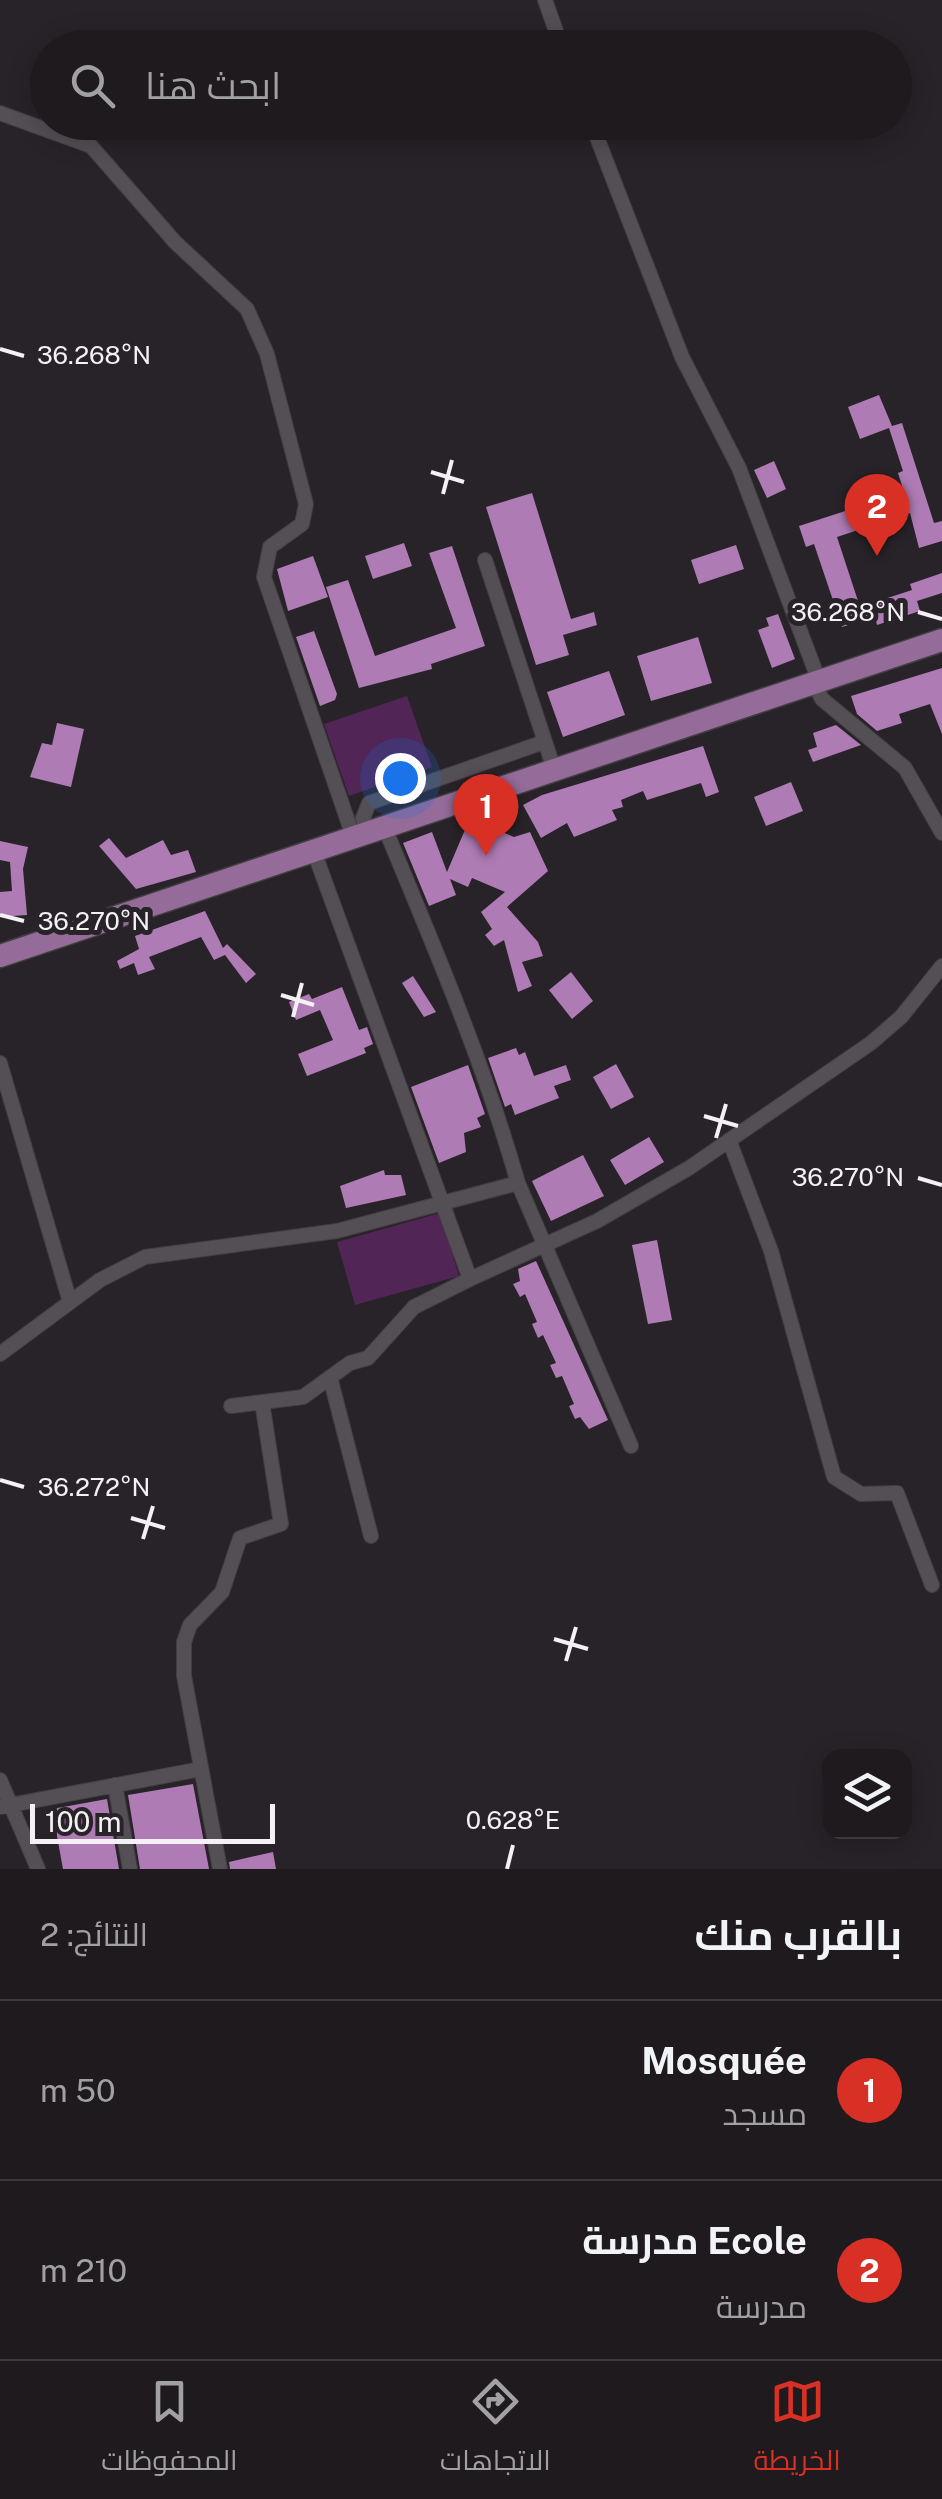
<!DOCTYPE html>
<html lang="ar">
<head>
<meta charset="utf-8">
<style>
	body { margin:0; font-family:"Public Sans",Cairo,sans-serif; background:#262327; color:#f1f3f6; direction:rtl }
	.controls { position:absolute; right:30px; bottom:30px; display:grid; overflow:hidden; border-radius:20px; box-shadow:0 5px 25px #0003 }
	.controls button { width:90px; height:90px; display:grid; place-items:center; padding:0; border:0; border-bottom:2px solid #3c383c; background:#1e1a1e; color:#f1f3f6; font:50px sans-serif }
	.scale { position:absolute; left:30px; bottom:25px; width:245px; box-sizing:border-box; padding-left:10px; border:5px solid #f4f1f5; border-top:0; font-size:28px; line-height:35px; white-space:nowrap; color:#f4f1f5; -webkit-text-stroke:8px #282328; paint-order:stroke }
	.you { position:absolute; left:400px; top:778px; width:35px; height:35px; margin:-25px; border:8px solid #fff; border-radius:50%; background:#1a73e8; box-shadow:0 0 0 15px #1a73e833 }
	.badge { display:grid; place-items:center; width:65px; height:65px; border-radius:50%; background:#d93025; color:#fff; font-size:32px; font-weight:700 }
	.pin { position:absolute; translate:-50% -82px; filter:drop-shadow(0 2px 5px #0008) }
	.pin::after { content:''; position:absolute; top:52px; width:35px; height:30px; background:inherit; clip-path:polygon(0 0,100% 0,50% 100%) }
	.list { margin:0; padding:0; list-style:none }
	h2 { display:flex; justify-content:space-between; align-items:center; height:130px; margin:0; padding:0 40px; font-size:42px }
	h2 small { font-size:32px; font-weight:400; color:#a1a1a4 }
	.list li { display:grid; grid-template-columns:65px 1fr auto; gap:30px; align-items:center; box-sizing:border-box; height:180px; padding:0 40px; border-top:2px solid #3c383c }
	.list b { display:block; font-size:38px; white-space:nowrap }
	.list p { margin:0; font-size:32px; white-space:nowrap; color:#a1a1a4 }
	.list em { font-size:32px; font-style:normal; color:#a1a1a4 }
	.icon { flex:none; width:55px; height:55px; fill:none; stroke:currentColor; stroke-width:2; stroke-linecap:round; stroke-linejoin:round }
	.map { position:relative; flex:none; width:942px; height:1869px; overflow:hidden; direction:ltr }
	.search { position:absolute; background:#1e1a1e; box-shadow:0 5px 25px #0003; left:30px; right:30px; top:30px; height:110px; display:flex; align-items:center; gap:25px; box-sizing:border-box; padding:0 35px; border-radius:55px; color:#a1a1a4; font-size:38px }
	.sheet { height:490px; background:#1e1a1e }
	nav { display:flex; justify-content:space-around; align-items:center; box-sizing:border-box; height:140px; border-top:2px solid #3c383c; background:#1e1a1e; font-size:28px; color:#a1a1a4 }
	nav a { display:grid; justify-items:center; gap:5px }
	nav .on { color:#d93025 }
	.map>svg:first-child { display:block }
	.green { fill:#512556 }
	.building { fill:#ae7bb4 }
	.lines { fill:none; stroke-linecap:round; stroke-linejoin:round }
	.street-casing { stroke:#433e43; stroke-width:16 }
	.primary-casing { stroke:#433e43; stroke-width:25 }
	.street { stroke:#544f55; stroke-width:14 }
	.primary { stroke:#946b99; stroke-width:22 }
	.ticks { fill:none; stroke:#f4f1f5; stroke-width:4 }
	.ticks-label { font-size:25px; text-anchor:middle; fill:#f4f1f5; stroke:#282328; stroke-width:10; stroke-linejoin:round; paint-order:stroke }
</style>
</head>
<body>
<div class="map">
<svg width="942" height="1869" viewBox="0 0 942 1869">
	<rect width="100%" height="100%" fill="#282328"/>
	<path class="green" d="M407,696L432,767L349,796L324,724Z
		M440,1213L459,1276L355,1305L337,1242Z"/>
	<path class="building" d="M879,395L892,426L902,423L934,523L942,521V541L919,548L910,513L837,537L860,607L912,590L910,584L942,573V593L917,601L920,611L877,625L875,617L842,627L814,544L806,547L799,526L904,492L898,473L903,471L889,428L860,439L848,407Z
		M774,461L786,489L767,498L754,470Z
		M532,493L571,619L594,612L597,625L563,635L569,655L536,665L486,507Z
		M404,543L412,566L373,579L365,556Z
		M736,545L744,569L699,584L691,560Z
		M452,546L485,646L431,664L432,669L359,688L326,587L348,580L375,656L456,628L429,553Z
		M313,556L328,597L288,611L277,569Z
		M778,614L795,659L772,668L758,630L769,626L766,618Z
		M314,631L337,694L335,700L320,706L296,637Z
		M698,637L712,683L651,701L637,656Z
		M942,668V734L930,704L899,714L902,723L877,731L857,714L851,696Z
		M609,671L625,715L563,737L547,692Z
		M57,723L84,729L71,787L30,777L42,743L52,745Z
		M836,725L861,745L813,762L808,750L817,747L813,733Z
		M703,746L719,792L706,797L701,783L647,800L643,791L621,800L623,807L612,810L617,820L574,837L567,823L541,838L523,805L542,795Z
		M791,782L803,811L766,826L754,797Z
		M470,818L514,837L530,832L548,871L507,907L538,942L543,956L522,962L532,986L518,992L504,940L494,946L485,935L492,929L481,912L505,892L472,878L468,887L450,879L456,895L429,906L403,843L432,832L447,872Z
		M109,838L126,858L163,840L171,855L188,850L196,872L136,889L99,846Z
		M0,841L28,847L23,869L27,915L0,917V892L12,891L10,862L0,860Z
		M205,911L223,948L227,944L256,974L246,983L225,955L214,960L201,937L149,957L155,969L138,975L134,963L120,969L117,961L139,949L135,936Z
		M571,972L593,1001L572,1019L549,990Z
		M413,976L436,1012L424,1017L402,983Z
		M342,987L359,1030L367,1027L373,1044L364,1048L366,1053L307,1076L298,1054L333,1040L320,1010L296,1020L289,1002L309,994L312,999Z
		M516,1048L519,1055L525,1052L534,1076L566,1065L571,1080L554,1086L559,1098L515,1115L511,1104L505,1107L488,1058Z
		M616,1064L634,1097L611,1109L593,1077Z
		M468,1065L485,1114L477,1118L481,1127L464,1133L466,1152L439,1163L411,1087Z
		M649,1137L664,1162L625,1185L610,1160Z
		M583,1155L604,1196L551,1221L532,1181Z
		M384,1170L385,1175H401L406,1195L346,1208L340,1186Z
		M657,1240L672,1320L648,1324L632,1245Z
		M536,1261L608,1420L589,1429L580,1417L575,1419L569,1406L574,1404L562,1376L556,1378L550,1365L556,1363L543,1335L538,1338L532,1324L537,1322L525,1294L520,1297L513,1284L520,1281L518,1269Z
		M193,1784L209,1869H140L128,1795Z
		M107,1799L119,1869H63L52,1809Z
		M273,1852L276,1869H230L229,1862Z"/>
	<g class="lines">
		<g class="street-casing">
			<path id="street" d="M545,0L562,48
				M0,113L91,146L175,242L247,309L267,354L306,504L302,524L270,547L264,577L353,836
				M591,122L682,357L739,468L819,681
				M485,560L554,769
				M813,682L822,699L905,768L942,833
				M384,826C433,944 483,1060 518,1183
				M367,832L363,818L369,803L544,742
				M0,1063L70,1302
				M729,1140L771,1251L834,1477L861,1494L897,1493L932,1585
				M470,1279L597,1221L689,1168L871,1043L901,1017L942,966
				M0,1354L100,1280L145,1257L337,1231L518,1183L631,1446
				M330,1377L371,1536
				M231,1406L303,1397L350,1363L368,1358L414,1307L470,1279L313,849
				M0,1780L38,1869
				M115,1785L130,1869
				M0,1807L201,1769
				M220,1869L184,1676V1642L190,1625L222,1592L240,1538L281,1524L262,1402"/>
		</g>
		<g class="primary-casing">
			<path id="primary" d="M0,956L942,640"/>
		</g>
		<use href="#street" class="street"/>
		<use href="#primary" class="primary"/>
	</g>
	<path class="ticks" d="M0,349L24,356M431,472L464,482M443,494L452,460M918,612L942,619M0,915L24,921M281,995L314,1005M293,1017L302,983M704,1116L738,1126M716,1138L726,1104M918,1178L942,1185M0,1480L24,1487M131,1518L165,1528M143,1539L153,1506M554,1639L588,1649M566,1661L576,1627M507,1869L513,1845"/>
	<g class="ticks-label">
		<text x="94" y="364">36.268°N</text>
		<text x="848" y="621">36.268°N</text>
		<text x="94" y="930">36.270°N</text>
		<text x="848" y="1186">36.270°N</text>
		<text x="94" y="1496">36.272°N</text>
		<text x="513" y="1829">0.628°E</text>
	</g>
</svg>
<div class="controls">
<button><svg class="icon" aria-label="layers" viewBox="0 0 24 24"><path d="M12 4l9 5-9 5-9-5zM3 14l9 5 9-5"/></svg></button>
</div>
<div class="scale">100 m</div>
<div class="you"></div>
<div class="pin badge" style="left:486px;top:856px">1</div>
<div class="pin badge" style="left:877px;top:556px">2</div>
<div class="search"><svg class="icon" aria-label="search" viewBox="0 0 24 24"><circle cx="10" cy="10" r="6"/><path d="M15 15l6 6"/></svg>ابحث هنا</div>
</div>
<section class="sheet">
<h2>بالقرب منك<small>النتائج: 2</small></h2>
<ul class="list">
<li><span class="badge">1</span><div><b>Mosquée</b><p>مسجد</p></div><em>50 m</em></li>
<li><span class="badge">2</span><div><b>Ecole مدرسة</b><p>مدرسة</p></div><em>210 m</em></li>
</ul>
</section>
<nav>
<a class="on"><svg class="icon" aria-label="map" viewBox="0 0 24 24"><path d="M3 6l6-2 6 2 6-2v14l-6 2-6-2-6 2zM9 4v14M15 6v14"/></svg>الخريطة</a>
<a><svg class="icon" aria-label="directions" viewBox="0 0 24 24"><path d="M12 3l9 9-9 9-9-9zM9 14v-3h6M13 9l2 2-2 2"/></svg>الاتجاهات</a>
<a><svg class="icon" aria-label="saved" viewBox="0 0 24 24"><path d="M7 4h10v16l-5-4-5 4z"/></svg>المحفوظات</a>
</nav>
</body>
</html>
